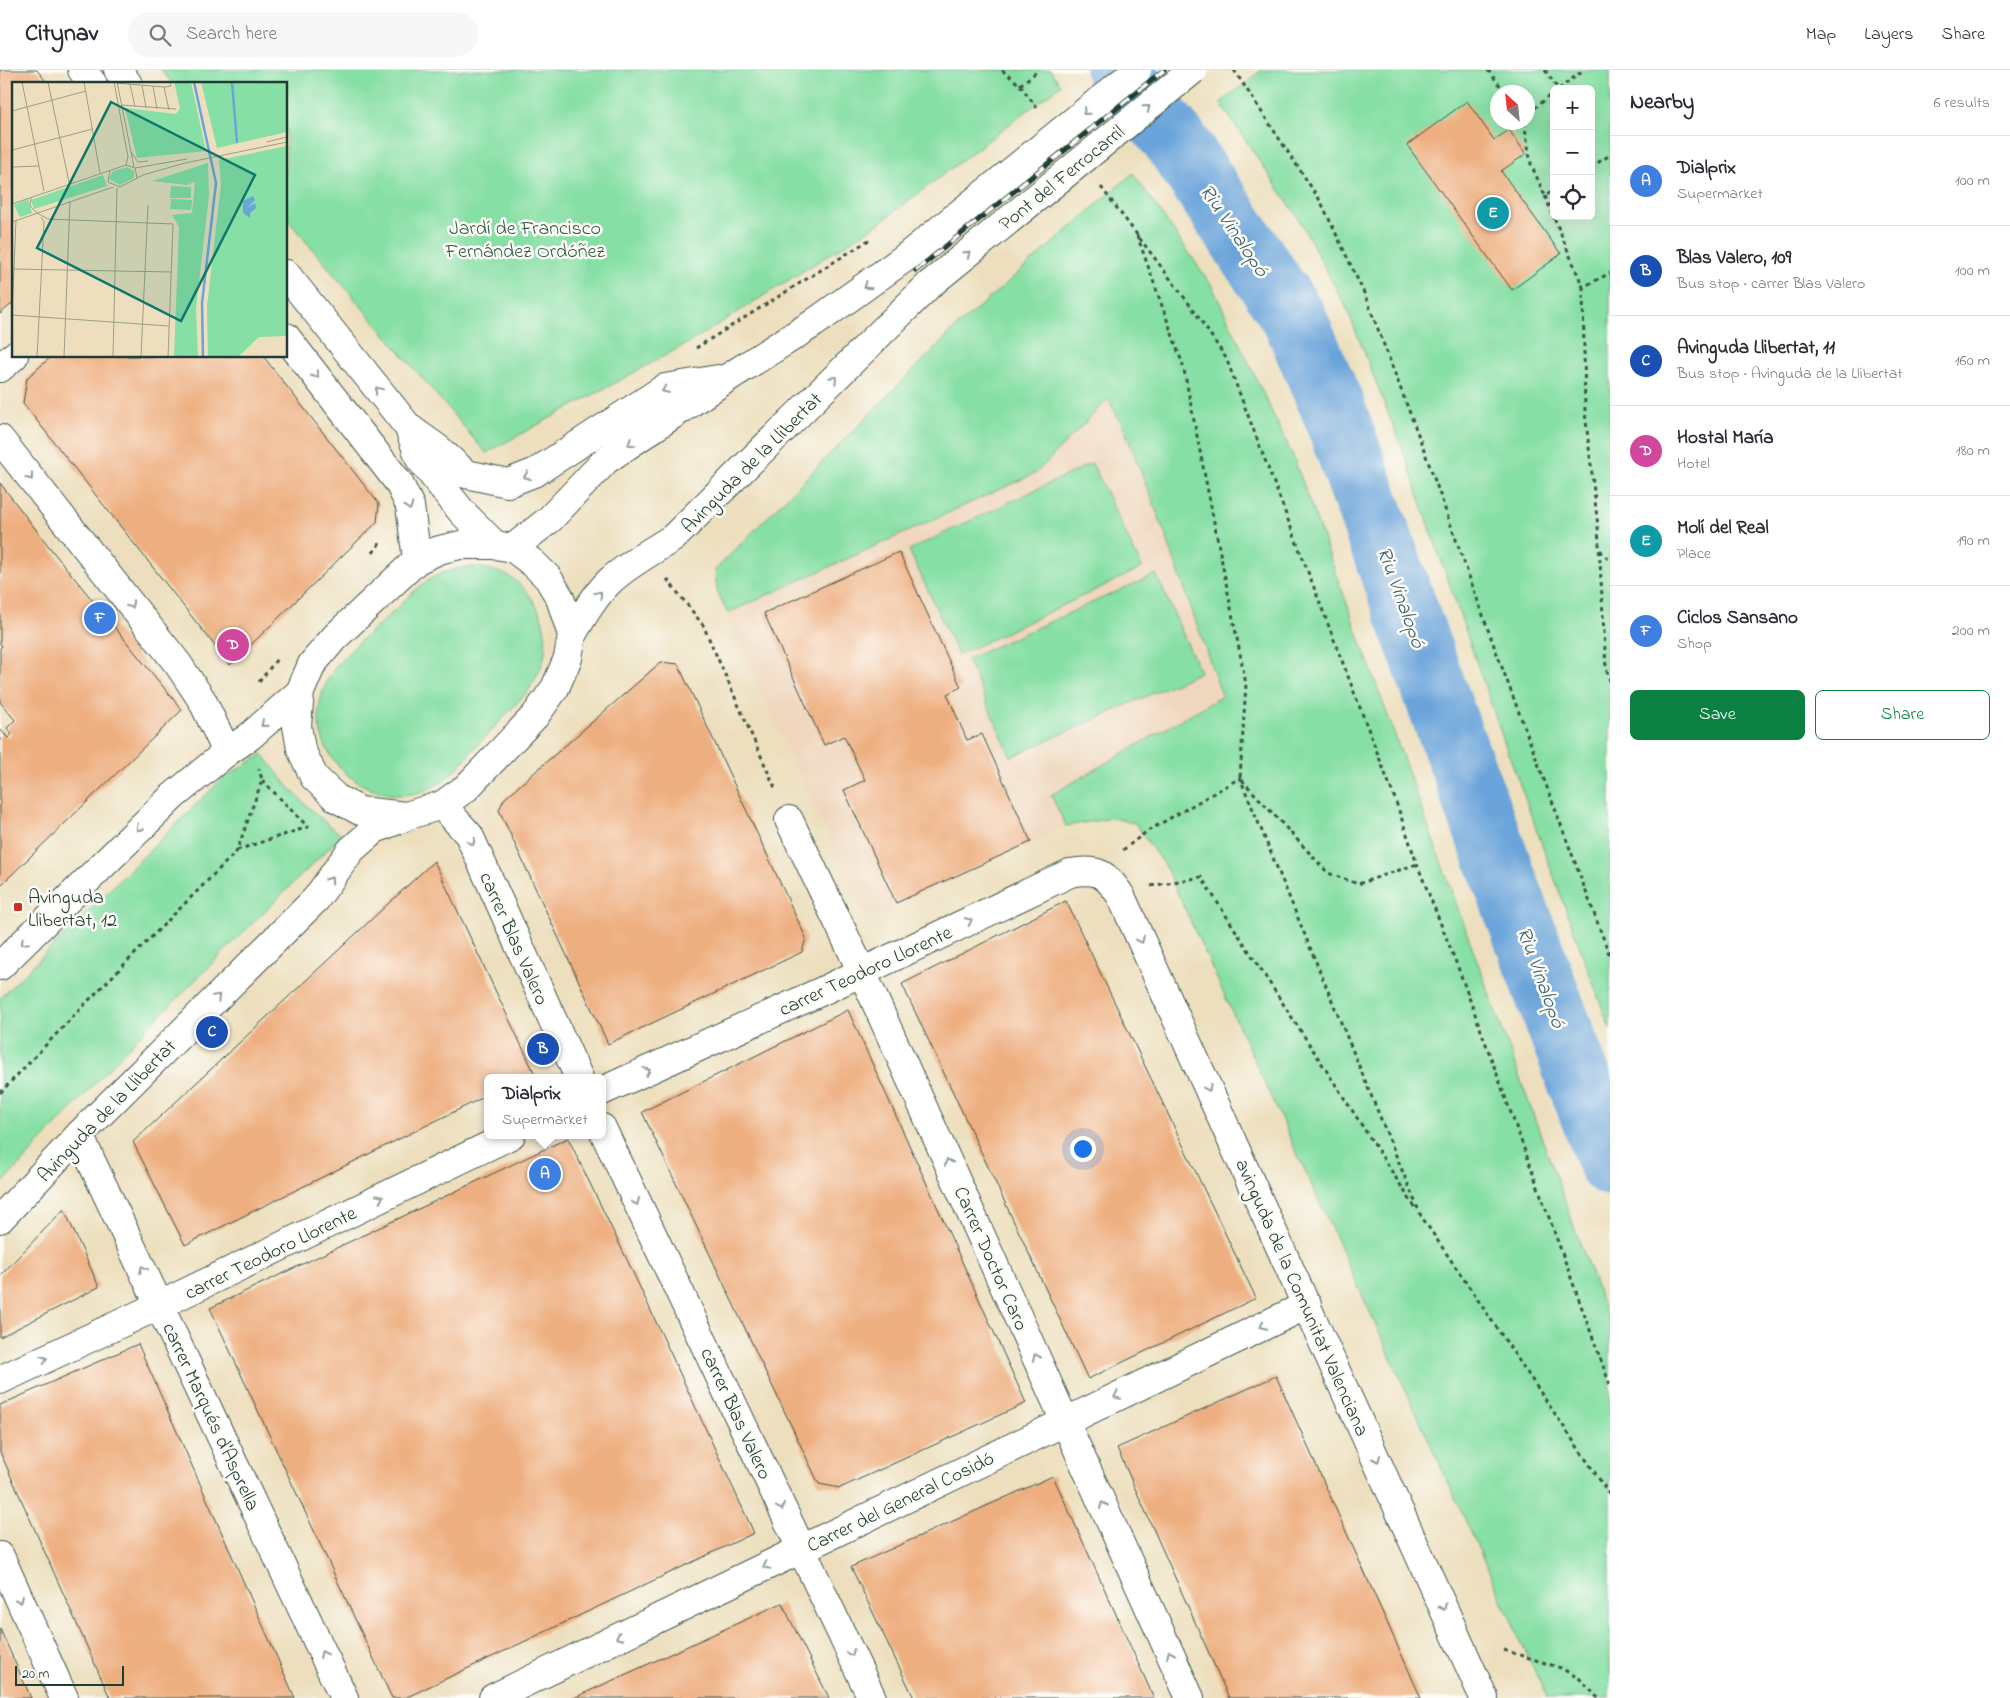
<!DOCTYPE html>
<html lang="en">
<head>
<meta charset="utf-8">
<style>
	body { margin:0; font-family:"Indie Flower",sans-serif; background:#f7f7f7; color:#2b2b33 }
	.controls { position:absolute; right:15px; top:15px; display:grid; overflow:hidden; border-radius:8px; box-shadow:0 5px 20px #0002 }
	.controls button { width:45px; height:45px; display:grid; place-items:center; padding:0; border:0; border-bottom:1px solid #e1e1e2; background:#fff; color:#2b2b33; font:25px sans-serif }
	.compass { position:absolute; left:1490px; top:15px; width:45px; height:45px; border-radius:50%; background:#fff; box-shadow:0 5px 20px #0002; rotate:333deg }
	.scale { position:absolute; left:15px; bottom:12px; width:109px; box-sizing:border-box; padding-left:5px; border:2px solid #1f3d34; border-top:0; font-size:14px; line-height:18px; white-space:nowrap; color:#1f3d34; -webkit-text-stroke:4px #fdfcf7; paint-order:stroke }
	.you { position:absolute; left:1082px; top:1078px; width:18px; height:18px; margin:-12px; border:4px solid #fff; border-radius:50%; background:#1a73e8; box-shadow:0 0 0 8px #1a73e833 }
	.badge { display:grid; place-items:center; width:32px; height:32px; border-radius:50%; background:#0b8043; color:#fff; font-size:16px; font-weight:700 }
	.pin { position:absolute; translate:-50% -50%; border:2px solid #fff; box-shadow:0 1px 5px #0006 }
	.popup { position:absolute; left:484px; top:1004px; width:122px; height:65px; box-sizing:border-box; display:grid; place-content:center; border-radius:8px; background:#fff; filter:drop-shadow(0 1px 4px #0005); font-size:16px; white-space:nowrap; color:#7c7c81 }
	.popup b { font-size:19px; color:#2b2b33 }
	.popup::after { content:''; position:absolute; left:50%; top:100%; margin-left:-10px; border:10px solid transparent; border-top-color:#fff }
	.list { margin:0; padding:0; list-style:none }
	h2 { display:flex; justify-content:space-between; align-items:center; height:65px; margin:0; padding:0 20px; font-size:21px }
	h2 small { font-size:16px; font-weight:400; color:#7c7c81 }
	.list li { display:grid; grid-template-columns:32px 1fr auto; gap:15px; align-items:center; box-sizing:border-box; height:90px; padding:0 20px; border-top:1px solid #e1e1e2 }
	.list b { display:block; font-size:19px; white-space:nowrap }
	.list p { margin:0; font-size:16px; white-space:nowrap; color:#7c7c81 }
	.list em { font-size:16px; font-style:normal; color:#7c7c81 }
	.actions { display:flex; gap:10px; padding:15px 20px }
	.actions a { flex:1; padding:11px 0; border:1px solid #0b8043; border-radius:8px; text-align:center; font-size:18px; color:#0b8043 }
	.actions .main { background:#0b8043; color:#fff }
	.icon { flex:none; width:28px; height:28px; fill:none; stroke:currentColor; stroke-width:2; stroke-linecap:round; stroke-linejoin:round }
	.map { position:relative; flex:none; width:1610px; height:1628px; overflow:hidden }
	header { display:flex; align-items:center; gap:30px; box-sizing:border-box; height:70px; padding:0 25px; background:#fff; border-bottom:1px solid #e1e1e2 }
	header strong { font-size:24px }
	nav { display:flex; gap:28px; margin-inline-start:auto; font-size:18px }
	.search { width:350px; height:45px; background:#f7f7f7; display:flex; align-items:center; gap:12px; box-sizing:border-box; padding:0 18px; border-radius:28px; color:#7c7c81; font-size:19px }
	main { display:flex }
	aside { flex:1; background:#fff }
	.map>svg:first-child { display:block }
	.built { fill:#efd6bc }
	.green { fill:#86dfa4; stroke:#528e6c; fill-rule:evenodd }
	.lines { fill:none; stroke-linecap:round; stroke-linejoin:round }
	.river { stroke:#6aa4da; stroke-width:65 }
	.building { fill:#eeaf80 }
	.minor-casing { stroke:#3e5549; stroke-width:30 }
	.highway-casing { stroke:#3e5549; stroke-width:30 }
	.path { stroke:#3e5549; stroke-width:3; stroke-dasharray:4 4; stroke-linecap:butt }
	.minor { stroke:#fff; stroke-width:28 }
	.highway { stroke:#fff; stroke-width:28 }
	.rail-casing { stroke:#1f3d34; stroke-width:5.5 }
	.rail { stroke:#fdfcf7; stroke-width:4; stroke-dasharray:11; stroke-linecap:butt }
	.highway-bridge-casing { stroke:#3e5549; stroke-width:30; stroke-linecap:butt }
	.highway-bridge { stroke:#fff; stroke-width:28 }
	.oneway { stroke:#8f9e9a }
	.poi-dot { fill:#c8321e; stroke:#fdfcf7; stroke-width:2 }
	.labels { text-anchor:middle; stroke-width:5; stroke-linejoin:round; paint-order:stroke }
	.street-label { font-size:20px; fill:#1f3d34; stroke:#fdfcf7 }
	.park-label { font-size:20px; fill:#345d4a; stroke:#fdfcf7 }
	.poi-label { font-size:20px; fill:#1f3d34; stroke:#fdfcf7; text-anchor:start }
	.water-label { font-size:21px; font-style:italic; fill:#39616e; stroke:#fdfcf7 }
	.inset-river { fill:none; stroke:#6aa4da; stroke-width:2.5 }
	.inset-road { fill:none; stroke:#9b9e86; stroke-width:1 }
	.view { fill:#0f766e; fill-opacity:0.15; stroke:#0f766e; stroke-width:2.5 }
	.inset-edge { fill:none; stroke:#1f3d34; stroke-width:2.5 }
</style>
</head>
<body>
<header>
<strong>Citynav</strong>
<div class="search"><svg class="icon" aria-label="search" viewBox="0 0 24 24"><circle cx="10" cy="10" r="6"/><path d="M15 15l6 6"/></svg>Search here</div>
<nav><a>Map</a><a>Layers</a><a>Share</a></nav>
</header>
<main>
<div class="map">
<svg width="1610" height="1628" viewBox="0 0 1610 1628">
	<rect width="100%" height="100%" fill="#fdfcf7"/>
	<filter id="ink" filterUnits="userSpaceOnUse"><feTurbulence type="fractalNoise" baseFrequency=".02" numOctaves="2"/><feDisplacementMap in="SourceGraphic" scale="10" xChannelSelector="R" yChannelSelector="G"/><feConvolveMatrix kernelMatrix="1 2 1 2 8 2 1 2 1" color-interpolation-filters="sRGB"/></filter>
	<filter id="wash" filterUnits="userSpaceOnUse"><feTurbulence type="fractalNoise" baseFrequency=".0096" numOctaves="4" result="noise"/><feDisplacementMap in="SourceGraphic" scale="20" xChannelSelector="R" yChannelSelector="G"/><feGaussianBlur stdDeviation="1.12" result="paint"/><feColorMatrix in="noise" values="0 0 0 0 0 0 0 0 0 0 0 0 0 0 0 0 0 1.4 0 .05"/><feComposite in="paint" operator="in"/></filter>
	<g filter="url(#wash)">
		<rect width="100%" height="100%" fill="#eddfbd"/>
		<path class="built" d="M1107,328L1124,358L1166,466L1222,626L1052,725L1066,756L867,851L748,594L728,543L1036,403Z"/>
		<path class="green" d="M161,0H1050L1061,15L878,154L690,272L486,383L286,148V14H173Z
			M1262,0H1610V959L1502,666L1404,383L1347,239L1299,149L1220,33ZM1554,19H1591V146H1554ZM1498,22H1528V52H1498Z
			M1133,103L1212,216L1293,386L1610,1255V1628H1547L1167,800L1135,753L1112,748L1066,756L1051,725L1222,626L1166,466L1124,358L1108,329L1036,403L728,543L717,521L715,500L954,259Z
			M1092,393L1142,498L958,585L909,480Z
			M476,497C489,499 502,502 513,509C537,526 551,559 544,588C541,599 535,609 529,620C511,639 493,659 475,678C464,690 454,704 440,713C380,752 299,688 323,621C334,589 366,567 390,545C419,516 432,499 476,497Z
			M1156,504L1200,602L1011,687L967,589Z
			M263,684C285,715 311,743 342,765L138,967L0,1116V928L222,709Z"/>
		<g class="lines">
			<path class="river" d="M1118,0L1177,73L1295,250L1333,338L1449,660L1610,1093"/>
		</g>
		<g id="blocks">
			<path class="building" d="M0,0H37L48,14H14V232L0,244Z
				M1467,31L1494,70L1509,60L1526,84L1501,101L1561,184L1512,220L1407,75Z
				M52,286H263L379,434L377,452L230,595L23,333L27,308Z
				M0,413L54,483L182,640L0,816V659L8,668L12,664L7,658L15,650L0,632V578L2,576L0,574Z
				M899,482L961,617L947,624L967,670L982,664L1031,772L896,833L844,720L865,710L844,666L824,675L764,543Z
				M661,592L678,594L806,868L802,882L608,974L499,740L504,729Z
				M434,791L534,1002L523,1008H488V1025L185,1175L133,1072Z
				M1066,831L1256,1228L1088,1309L902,914Z
				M848,940L1026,1333L840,1418L819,1414L642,1042Z
				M568,1068L630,1196L754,1463L405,1628H392L210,1238Z
				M64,1139L99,1217L0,1267V1206Z
				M138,1274L295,1628H110L0,1382V1335Z
				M1276,1306L1421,1628H1229L1117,1378Z
				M1053,1406L1154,1628H914L851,1497Z
				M782,1533L829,1628H574Z
				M0,1559L31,1628H0Z"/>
		</g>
	</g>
	<g filter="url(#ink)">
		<use href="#blocks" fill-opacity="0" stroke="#3e5549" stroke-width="1"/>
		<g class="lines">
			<g class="minor-casing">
				<path id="minor" d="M82,0L93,14
					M118,0L128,14
					M286,204L409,358L420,389L462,442L495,475
					M286,267L399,413L410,436L417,490
					M0,298L14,286
					M0,369L178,594L202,630L227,682
					M442,735L469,765L579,1008
					M789,750L862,902L1190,1628
					M602,1021L820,922L1070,803C1098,798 1105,803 1121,826L1484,1628
					M602,1058L872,1628
					M79,1065L344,1628
					M0,1310L160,1235L511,1065
					M0,1486L64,1628
					M493,1628L1307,1235"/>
			</g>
			<g class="highway-casing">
				<path id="highway" d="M409,358L437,378L466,404L508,413L536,402L665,318L718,309
					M460,475H495L513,478L534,494L548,508L560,528L572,565L568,588L555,618L535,646L466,718L442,735L406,746L360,741L336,728L314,707L301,679L297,656L300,622L312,594L335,567L417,490L439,480Z
					M513,478L550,449L606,390L729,307L814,253L906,187
					M572,565C583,546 595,525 611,510C629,494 652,481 673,468L929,215
					M0,896L172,727L227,682L249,667L300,622
					M0,1149L79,1065L316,829L351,780L375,759L405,747"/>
			</g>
			<path class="path" d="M1002,0L1020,15L1037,38
				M1234,0L1321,132L1365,225L1424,380L1490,565L1610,886
				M1488,0L1505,22
				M1545,0L1558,19
				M1020,15L1039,0
				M1559,19L1584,0
				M1528,43L1554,23
				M1524,52L1531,94L1545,126L1554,120
				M1591,97L1610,85
				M1101,117L1193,239L1226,288L1395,729L1417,794L1459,900L1610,1315
				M1545,126L1583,217L1610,203
				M1137,165L1183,295L1246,614L1240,708L1328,803L1358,814L1417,794
				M1583,217L1585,342L1598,457L1606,598L1610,611
				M696,278L869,170
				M1600,480L1610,491
				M373,483L381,471
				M667,509L703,555L776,720
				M259,612L277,589
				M237,780L308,757L262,710
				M1123,780L1146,762L1240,708L1421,1146L1610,1425
				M1151,816L1201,807L1416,1139
				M0,1023L84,935L237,781L262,710L259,699
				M1504,1580L1561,1598L1580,1609L1598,1628"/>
			<use href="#minor" class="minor"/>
			<use href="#highway" class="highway"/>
			<g class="rail-casing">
				<path id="rail" d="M916,200L1164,0"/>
			</g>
			<use href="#rail" class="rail"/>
			<g class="highway-bridge-casing">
				<path id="highway-bridge" d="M906,187L1137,0
					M929,215L1193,0"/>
			</g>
			<use href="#highway-bridge" class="highway-bridge"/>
		</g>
		<defs><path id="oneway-chevron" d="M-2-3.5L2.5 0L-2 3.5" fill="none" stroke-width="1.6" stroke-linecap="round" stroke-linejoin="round" transform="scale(1.25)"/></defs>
		<g class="oneway">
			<use href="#oneway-chevron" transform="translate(1147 38) rotate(-39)"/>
			<use href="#oneway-chevron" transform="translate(1086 42) rotate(141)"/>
			<use href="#oneway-chevron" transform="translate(967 184) rotate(-39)"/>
			<use href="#oneway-chevron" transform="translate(867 216) rotate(145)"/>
			<use href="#oneway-chevron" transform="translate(316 305) rotate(52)"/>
			<use href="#oneway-chevron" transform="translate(834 309) rotate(-45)"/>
			<use href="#oneway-chevron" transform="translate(378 320) rotate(-128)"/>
			<use href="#oneway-chevron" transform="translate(665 320) rotate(157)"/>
			<use href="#oneway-chevron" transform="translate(631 373) rotate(146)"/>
			<use href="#oneway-chevron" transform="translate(527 406) rotate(159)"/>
			<use href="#oneway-chevron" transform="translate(30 407) rotate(52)"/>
			<use href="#oneway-chevron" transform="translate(409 437) rotate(73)"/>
			<use href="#oneway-chevron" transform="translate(599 524) rotate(-50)"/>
			<use href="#oneway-chevron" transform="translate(131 535) rotate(52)"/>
			<use href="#oneway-chevron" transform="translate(264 654) rotate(139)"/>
			<use href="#oneway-chevron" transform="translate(139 758) rotate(135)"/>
			<use href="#oneway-chevron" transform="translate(472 772) rotate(65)"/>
			<use href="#oneway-chevron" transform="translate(330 810) rotate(-55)"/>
			<use href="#oneway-chevron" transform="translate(969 851) rotate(-26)"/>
			<use href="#oneway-chevron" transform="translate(1141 870) rotate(65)"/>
			<use href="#oneway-chevron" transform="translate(24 872) rotate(135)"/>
			<use href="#oneway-chevron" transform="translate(217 927) rotate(-45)"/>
			<use href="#oneway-chevron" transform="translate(647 1001) rotate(-25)"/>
			<use href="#oneway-chevron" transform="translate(1208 1018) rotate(65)"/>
			<use href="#oneway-chevron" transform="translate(948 1092) rotate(-114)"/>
			<use href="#oneway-chevron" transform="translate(380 1128) rotate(-26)"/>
			<use href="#oneway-chevron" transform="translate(636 1132) rotate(65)"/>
			<use href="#oneway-chevron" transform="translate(143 1199) rotate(-115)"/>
			<use href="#oneway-chevron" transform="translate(1263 1256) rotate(154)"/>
			<use href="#oneway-chevron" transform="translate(1036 1287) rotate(-114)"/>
			<use href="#oneway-chevron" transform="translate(44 1289) rotate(-25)"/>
			<use href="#oneway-chevron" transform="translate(1117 1326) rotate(154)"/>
			<use href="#oneway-chevron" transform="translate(1377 1389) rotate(66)"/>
			<use href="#oneway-chevron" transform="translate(1103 1435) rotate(-114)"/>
			<use href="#oneway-chevron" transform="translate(781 1437) rotate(65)"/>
			<use href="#oneway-chevron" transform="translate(766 1496) rotate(154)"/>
			<use href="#oneway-chevron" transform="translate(20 1530) rotate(66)"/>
			<use href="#oneway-chevron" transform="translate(1443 1537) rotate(66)"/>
			<use href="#oneway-chevron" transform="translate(619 1567) rotate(154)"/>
			<use href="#oneway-chevron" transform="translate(851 1583) rotate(65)"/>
			<use href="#oneway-chevron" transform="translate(323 1584) rotate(-115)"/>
			<use href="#oneway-chevron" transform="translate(1170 1584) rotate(-114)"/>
		</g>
	</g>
	<rect class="poi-dot" x="13" y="832" width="10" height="10" rx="2.5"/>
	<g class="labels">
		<g class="street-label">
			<text transform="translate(1061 107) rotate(-39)" y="7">Pont del Ferrocarril</text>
			<text transform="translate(751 392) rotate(-45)" y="7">Avinguda de la Llibertat</text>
			<text transform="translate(515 868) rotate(66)" y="7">carrer Blas Valero</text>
			<text transform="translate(865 900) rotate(-25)" y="7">carrer Teodoro Llorente</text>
			<text transform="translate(106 1040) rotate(-46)" y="7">Avinguda de la Llibertat</text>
			<text transform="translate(270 1182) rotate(-26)" y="7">carrer Teodoro Llorente</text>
			<text transform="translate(992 1188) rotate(66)" y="7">Carrer Doctor Caro</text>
			<text transform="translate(1303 1227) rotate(66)" y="7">avinguda de la Comunitat Valenciana</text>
			<text transform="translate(737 1343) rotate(65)" y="7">carrer Blas Valero</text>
			<text transform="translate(212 1346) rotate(65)" y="7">carrer Marqués d'Asprella</text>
			<text transform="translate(900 1431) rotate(-26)" y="7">Carrer del General Cosidó</text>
		</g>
		<g class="park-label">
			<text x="525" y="164">Jardí de Francisco<tspan x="525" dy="23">Fernández Ordóñez</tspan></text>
		</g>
		<g class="poi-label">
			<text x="28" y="833">Avinguda<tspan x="28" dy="23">Llibertat, 12</tspan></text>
		</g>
		<g class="water-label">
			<text transform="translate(1235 160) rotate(56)" y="7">Riu Vinalopó</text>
			<text transform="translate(1402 527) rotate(70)" y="7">Riu Vinalopó</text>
			<text transform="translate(1542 907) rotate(70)" y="7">Riu Vinalopó</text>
		</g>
	</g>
	<g transform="translate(12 12)">
		<rect width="275" height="275" fill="#eddfbd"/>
		<path d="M162,0H179L194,69L125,76L113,26L164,32L168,26ZM189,0H275V50L205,66ZM275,64V254L247,255L226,275H196L195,224L209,103L207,78ZM196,81L197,113L184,227L186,275H162L167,145L160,133L180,131L183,100L174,103L140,99ZM115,85L122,89V96L108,103L97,97L101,89ZM91,93L95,104L22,127L19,118ZM159,104L179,105V116H158ZM16,117L20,131L8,135L2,123ZM159,117L180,118L179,128L158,127Z" fill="#86dfa4"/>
		<path d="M241,114L243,118L235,126L243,121L244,126L238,131V136L231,131V119Z" fill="#6aa4da"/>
		<path class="inset-river" d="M182,0L204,101L190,221L191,275M220,0L225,61"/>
		<path class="inset-road" d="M10,0L32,109M36,0L57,100M72,0L88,91M102,0L116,75L114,83M105,0L122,85M104,1L152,5L159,4L158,0M118,2L123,25M130,3L134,26M141,4L145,27M152,5L157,28M109,23L164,27M0,29L74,9M255,60L275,55M0,68L81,47M119,70L126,80L136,79M0,85L27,84M123,86L175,77M98,89L96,100L108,105L131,93L173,81L275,60M19,115L18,124L25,131M0,122L114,83L123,86L125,96M25,131L36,137L161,142L156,275M0,140L101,105M0,187L160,190M0,233L157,244M0,233L4,138M25,275L32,140L29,135M52,275L58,119M101,275L105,106M129,275L136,123"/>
		<path class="view" d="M99,20L243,93L169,239L25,166Z"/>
		<rect width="275" height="275" class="inset-edge"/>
	</g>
</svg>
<div class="controls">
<button>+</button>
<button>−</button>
<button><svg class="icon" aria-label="locate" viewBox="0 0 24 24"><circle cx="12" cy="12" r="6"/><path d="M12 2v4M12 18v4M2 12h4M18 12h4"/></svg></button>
</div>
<svg class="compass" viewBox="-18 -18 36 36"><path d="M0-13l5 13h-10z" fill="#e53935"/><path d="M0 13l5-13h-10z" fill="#7c7c81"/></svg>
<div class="scale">20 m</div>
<div class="you"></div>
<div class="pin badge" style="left:545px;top:1104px;background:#3f7fe0">A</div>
<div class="popup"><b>Dialprix</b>Supermarket</div>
<div class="pin badge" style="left:543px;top:979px;background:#1a4fb4">B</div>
<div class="pin badge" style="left:212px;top:962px;background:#1a4fb4">C</div>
<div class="pin badge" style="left:233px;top:575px;background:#d1479c">D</div>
<div class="pin badge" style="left:1493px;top:143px;background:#0f9aa8">E</div>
<div class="pin badge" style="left:100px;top:548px;background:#3f7fe0">F</div>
</div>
<aside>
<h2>Nearby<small>6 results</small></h2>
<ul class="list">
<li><span class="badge" style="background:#3f7fe0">A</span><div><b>Dialprix</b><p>Supermarket</p></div><em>100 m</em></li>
<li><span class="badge" style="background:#1a4fb4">B</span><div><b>Blas Valero, 109</b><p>Bus stop · carrer Blas Valero</p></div><em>100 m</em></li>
<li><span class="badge" style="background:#1a4fb4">C</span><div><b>Avinguda Llibertat, 11</b><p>Bus stop · Avinguda de la Llibertat</p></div><em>160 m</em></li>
<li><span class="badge" style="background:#d1479c">D</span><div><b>Hostal María</b><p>Hotel</p></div><em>180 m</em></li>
<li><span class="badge" style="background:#0f9aa8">E</span><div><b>Molí del Real</b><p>Place</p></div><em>190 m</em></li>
<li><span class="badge" style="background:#3f7fe0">F</span><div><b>Ciclos Sansano</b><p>Shop</p></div><em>200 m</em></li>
</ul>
<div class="actions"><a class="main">Save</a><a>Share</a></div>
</aside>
</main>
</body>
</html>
